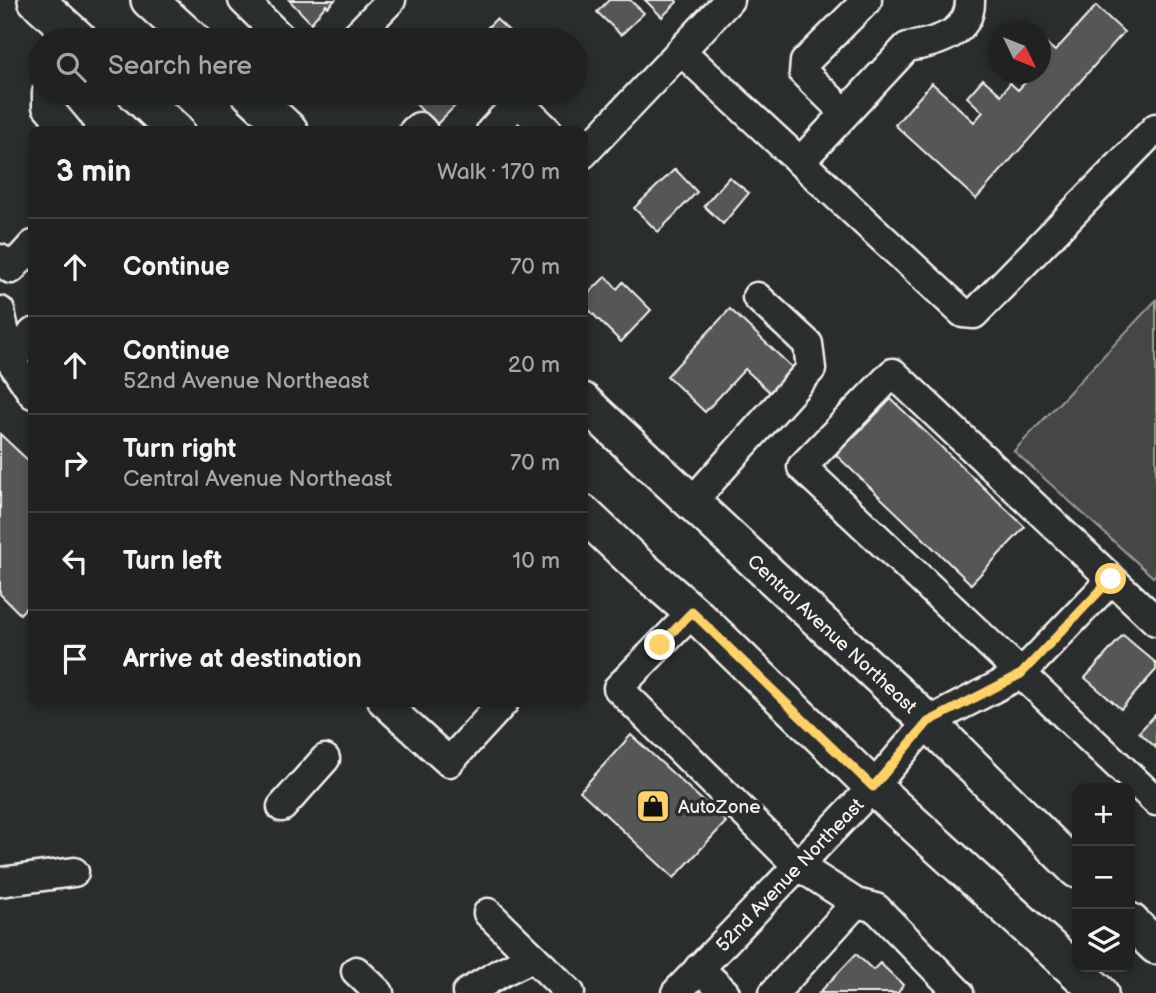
<!DOCTYPE html>
<html lang="en">
<head>
<meta charset="utf-8">
<style>
	body { margin:0; font-family:"Balsamiq Sans",sans-serif; background:#2d2f2f; color:#f1f3f6 }
	.controls { position:absolute; right:21px; bottom:21px; display:grid; overflow:hidden; border-radius:14px; box-shadow:0 4px 10px #0003 }
	.controls button { width:63px; height:63px; display:grid; place-items:center; padding:0; border:0; border-bottom:2px solid #3d3f40; background:#202222; color:#f1f3f6; font:35px sans-serif }
	.compass { position:absolute; left:988px; top:21px; width:63px; height:63px; border-radius:50%; background:#202222; box-shadow:0 4px 10px #0003; rotate:133deg }
	.stop { position:absolute; width:21px; height:21px; margin:-16px; border:5px solid #ffd166; border-radius:50%; background:#fff }
	.stop.end { background:#ffd166; border-color:#fff; box-shadow:0 2px 7px #0008 }
	.list { margin:0; padding:0; list-style:none }
	h2 { display:flex; justify-content:space-between; align-items:center; height:91px; margin:0; padding:0 28px; font-size:30px }
	h2 small { font-size:23px; font-weight:400; color:#a2a4a5 }
	.list li { display:grid; grid-template-columns:46px 1fr auto; gap:21px; align-items:center; box-sizing:border-box; height:98px; padding:0 28px; border-top:2px solid #3d3f40 }
	.list b { display:block; font-size:26px; white-space:nowrap }
	.list p { margin:0; font-size:23px; white-space:nowrap; color:#a2a4a5 }
	.list em { font-size:23px; font-style:normal; color:#a2a4a5 }
	.icon { flex:none; width:38px; height:38px; fill:none; stroke:currentColor; stroke-width:2; stroke-linecap:round; stroke-linejoin:round }
	.map { position:relative; flex:none; width:1156px; height:993px; overflow:hidden }
	.search { position:absolute; background:#202222; box-shadow:0 4px 10px #0003; left:28px; top:28px; width:560px; height:77px; display:flex; align-items:center; gap:18px; box-sizing:border-box; padding:0 24px; border-radius:38px; color:#a2a4a5; font-size:26px }
	.panel { position:absolute; background:#202222; box-shadow:0 4px 10px #0003; left:28px; top:126px; width:560px; height:581px; border-radius:14px }
	.map>svg:first-child { display:block }
	.green { fill:#444645; stroke:#9c9c96; stroke-width:2 }
	.building { fill:#555756; stroke:#f4f1e8; stroke-width:2 }
	.lines { fill:none; stroke-linecap:round; stroke-linejoin:round }
	.minor-casing { stroke:#f4f1e8; stroke-width:33 }
	.major-casing { stroke:#f4f1e8; stroke-width:40 }
	.minor { stroke:#2a2d2e; stroke-width:28 }
	.major { stroke:#2a2d2e; stroke-width:35 }
	.route { stroke:#ffd166; stroke-width:9 }
	.labels { text-anchor:middle; stroke-width:7; stroke-linejoin:round; paint-order:stroke }
	.street-label { font-size:19px; fill:#f4f1e8; stroke:#2a2d2e }
	.poi-label { font-size:19px; fill:#f4f1e8; stroke:#2a2d2e; text-anchor:start }
</style>
</head>
<body>
<div class="map">
<svg width="1156" height="993" viewBox="0 0 1156 993">
	<rect width="100%" height="100%" fill="#2a2d2e"/>
	<filter id="ink" filterUnits="userSpaceOnUse"><feTurbulence type="fractalNoise" baseFrequency=".0143" numOctaves="2"/><feDisplacementMap in="SourceGraphic" scale="14" xChannelSelector="R" yChannelSelector="G"/><feConvolveMatrix kernelMatrix="1 2 1 2 8 2 1 2 1" color-interpolation-filters="sRGB"/></filter>
	<g filter="url(#ink)">
		<path class="green" d="M1156,300V574L1153,577L1014,451Z"/>
		<path class="building" d="M289,0H335L328,7L326,5L311,23Z
			M609,0H630L644,13L621,35L597,12Z
			M645,0H676L677,2L662,17Z
			M1096,6L1124,32L976,199L895,125L932,83L974,122L983,112L967,97L983,79L1001,95L1010,83L1018,90L1033,74H1040V66L1045,62L1040,58V38L1055,51Z
			M496,19L519,40H485L480,35Z
			M419,93H468L436,125L412,100Z
			M675,169L697,192L658,232L634,208Z
			M729,177L749,193L723,224L704,206Z
			M606,276L617,289L623,282L651,310L621,342L583,304V299Z
			M730,309L796,371L774,396L745,369L705,412L667,376Z
			M891,399L1025,527L971,584L836,455Z
			M0,434L33,465V600L20,614L0,594Z
			M1123,635L1156,663V670L1121,709L1085,678Z
			M1156,714V748L1139,732Z
			M631,735L726,822L674,878L580,791Z
			M856,954L873,970L880,963L903,985L898,993H819Z"/>
		<g class="lines">
			<g class="minor-casing">
				<g id="minor">
					<path d="M243,0L283,40"/>
					<path d="M352,40L391,0"/>
					<path d="M681,51L963,313L974,314L1156,128"/>
					<path d="M47,93V106L68,131"/>
					<path d="M845,113L804,73L805,62L867,0"/>
					<path d="M414,131L419,127L423,131"/>
					<path d="M491,131L518,102L548,131"/>
					<path d="M583,154L729,0"/>
					<path d="M800,162L907,47C935,43 971,34 970,0"/>
					<path d="M0,259L11,269L33,245"/>
					<path d="M0,311L11,361"/>
					<path d="M33,333L11,361L33,394"/>
					<path d="M691,503L811,369L808,344L757,297"/>
					<path d="M693,612L618,688L797,865L856,903L876,908L959,993"/>
					<path d="M1156,621L893,373L802,467L1156,801"/>
					<path d="M383,702L449,762L504,702"/>
					<path d="M282,807L325,759"/>
					<path d="M0,882L74,872"/>
					<path d="M488,913L570,993"/>
					<path d="M699,968L725,993"/>
					<path d="M356,971L379,993"/>
					<path d="M467,993L502,972L533,957"/>
					<path id="s1" d="M676,993L873,787L928,722L1021,674L1111,580"/>
					<path d="M774,993L856,903"/>
				</g>
			</g>
			<g class="major-casing">
				<g id="major">
					<path d="M36,0L80,40"/>
					<path d="M149,0L193,40"/>
					<path d="M135,93L176,131"/>
					<path d="M249,93L290,131"/>
					<path id="s2" d="M583,401L928,722L1077,870"/>
					<path d="M583,513L640,567L699,618L873,787L1100,993"/>
					<path d="M1130,921L1156,946"/>
				</g>
			</g>
			<use href="#minor" class="minor"/>
			<use href="#major" class="major"/>
		</g>
	</g>
	<g class="lines" filter="url(#ink)">
		<path class="route" d="M660,645L692,612L873,787L928,722L1021,674L1111,579"/>
	</g>
	<defs>
		<g id="shop-square" transform="scale(1.75)"><rect x="-9" y="-9" width="18" height="18" rx="4" fill="#ffd166" stroke="#2a2d2e"/><path d="M-5-2.5h2.3a2.7 3.5 0 0 1 5.4 0H5L5.5 6h-11ZM-1.5-2.5h3a1.5 2.3 0 0 0-3 0Z" fill="#111"/></g>
	</defs>
	<g fill-rule="evenodd">
		<use href="#shop-square" x="653" y="806"/>
	</g>
	<g class="labels">
		<g class="street-label">
			<text dy="7" stroke="none"><textPath href="#s2" startOffset="341">Central Avenue Northeast</textPath></text>
			<text dy="7" stroke="none"><textPath href="#s1" startOffset="164">52nd Avenue Northeast</textPath></text>
		</g>
		<g class="poi-label">
			<text x="678" y="813">AutoZone</text>
		</g>
	</g>
</svg>
<div class="controls">
<button>+</button>
<button>−</button>
<button><svg class="icon" aria-label="layers" viewBox="0 0 24 24"><path d="M12 4l9 5-9 5-9-5zM3 14l9 5 9-5"/></svg></button>
</div>
<svg class="compass" viewBox="-18 -18 36 36"><path d="M0-13l5 13h-10z" fill="#e53935"/><path d="M0 13l5-13h-10z" fill="#a2a4a5"/></svg>
<div class="stop" style="left:1111px;top:579px"></div>
<div class="stop end" style="left:660px;top:645px"></div>
<div class="search"><svg class="icon" aria-label="search" viewBox="0 0 24 24"><circle cx="10" cy="10" r="6"/><path d="M15 15l6 6"/></svg>Search here</div>
<section class="panel">
<h2>3 min<small>Walk · 170 m</small></h2>
<ul class="list">
<li><svg class="icon" aria-label="ahead" viewBox="0 0 24 24"><path d="M12 20V5M6 11l6-6 6 6"/></svg><div><b>Continue</b></div><em>70 m</em></li>
<li><svg class="icon" aria-label="ahead" viewBox="0 0 24 24"><path d="M12 20V5M6 11l6-6 6 6"/></svg><div><b>Continue</b><p>52nd Avenue Northeast</p></div><em>20 m</em></li>
<li><svg class="icon" aria-label="right" viewBox="0 0 24 24"><path d="M7 20v-9h11M14 6l5 5-5 5"/></svg><div><b>Turn right</b><p>Central Avenue Northeast</p></div><em>70 m</em></li>
<li><svg class="icon" aria-label="left" viewBox="0 0 24 24"><path d="M17 20v-9H6M10 6l-5 5 5 5"/></svg><div><b>Turn left</b></div><em>10 m</em></li>
<li><svg class="icon" aria-label="arrive" viewBox="0 0 24 24"><path d="M6 21V4h12l-3 4 3 4H6"/></svg><div><b>Arrive at destination</b></div></li>
</ul>
</section>
</div>
</body>
</html>
